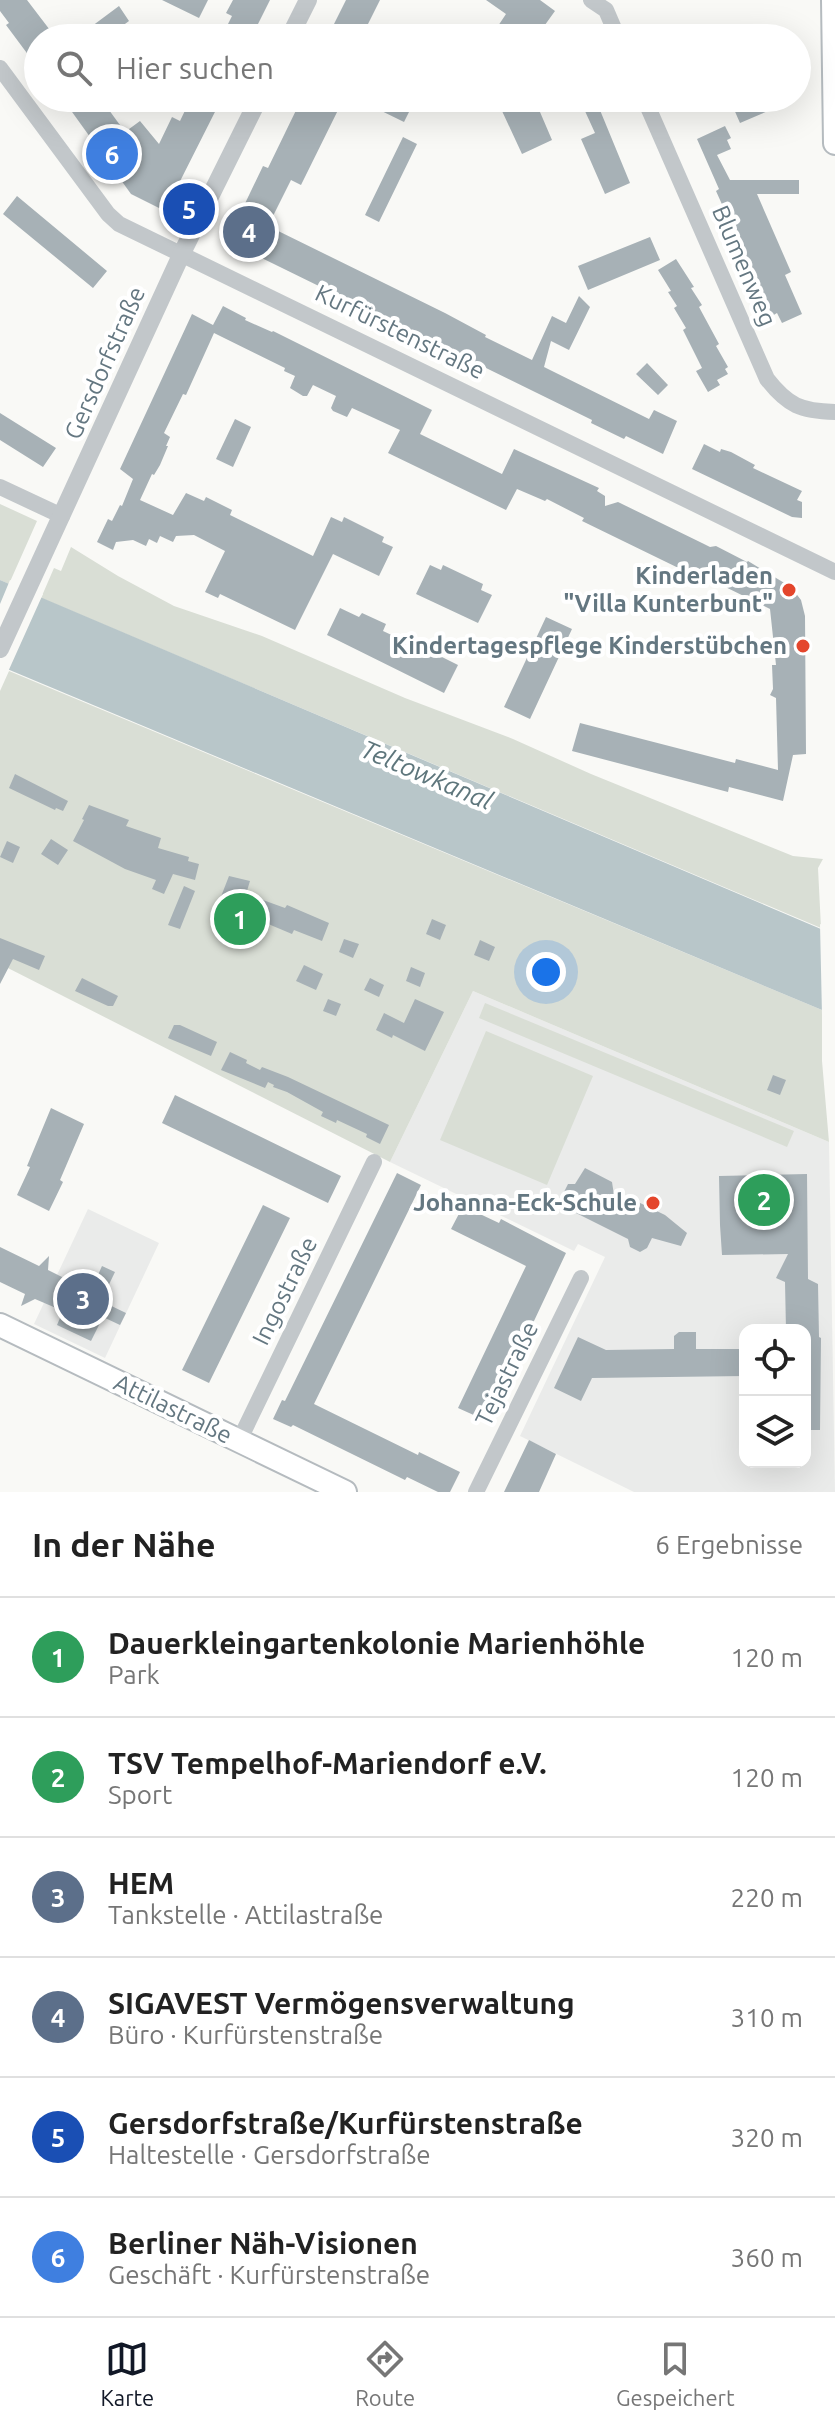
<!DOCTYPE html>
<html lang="de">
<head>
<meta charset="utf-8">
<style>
	body { margin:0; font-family:Ubuntu,sans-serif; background:#f6f6f6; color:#222 }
	.controls { position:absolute; right:24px; bottom:24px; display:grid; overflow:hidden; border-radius:16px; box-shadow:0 8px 32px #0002 }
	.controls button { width:72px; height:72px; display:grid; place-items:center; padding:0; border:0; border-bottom:2px solid #e0e0e0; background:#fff; color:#222; font:40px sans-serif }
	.you { position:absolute; left:546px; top:972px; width:28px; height:28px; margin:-20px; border:6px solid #fff; border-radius:50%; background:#1a73e8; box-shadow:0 0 0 12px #1a73e833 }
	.badge { display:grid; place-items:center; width:52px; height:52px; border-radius:50%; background:#111827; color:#fff; font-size:26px; font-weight:700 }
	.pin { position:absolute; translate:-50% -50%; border:4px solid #fff; box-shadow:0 2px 8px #0006 }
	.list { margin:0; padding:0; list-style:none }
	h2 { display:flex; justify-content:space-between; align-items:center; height:104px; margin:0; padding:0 32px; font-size:34px }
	h2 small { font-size:26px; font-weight:400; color:#767676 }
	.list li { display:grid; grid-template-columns:52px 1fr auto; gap:24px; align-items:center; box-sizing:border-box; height:120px; padding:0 32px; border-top:2px solid #e0e0e0 }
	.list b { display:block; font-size:30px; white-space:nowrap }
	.list p { margin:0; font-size:26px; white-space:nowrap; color:#767676 }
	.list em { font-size:26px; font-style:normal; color:#767676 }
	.icon { flex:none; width:44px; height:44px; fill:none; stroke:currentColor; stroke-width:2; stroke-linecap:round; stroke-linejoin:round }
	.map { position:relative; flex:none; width:835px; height:1492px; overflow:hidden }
	.search { position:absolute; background:#fff; box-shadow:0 8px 32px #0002; left:24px; right:24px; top:24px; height:88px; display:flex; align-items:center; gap:20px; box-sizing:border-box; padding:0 28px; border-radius:44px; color:#767676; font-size:30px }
	.sheet { height:824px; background:#fff }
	nav { display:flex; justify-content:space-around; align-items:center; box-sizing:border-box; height:112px; border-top:2px solid #e0e0e0; background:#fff; font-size:22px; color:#767676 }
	nav a { display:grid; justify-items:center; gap:4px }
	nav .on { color:#111827 }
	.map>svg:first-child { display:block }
	.built { fill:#eaebea; fill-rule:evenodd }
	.green { fill:#d9ded5 }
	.water { fill:#b8c6c9 }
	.pier { fill:#f9f9f6 }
	.building { fill:#a7b1b6 }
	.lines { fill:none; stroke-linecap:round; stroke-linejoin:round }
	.secondary-casing { stroke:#b5bbbf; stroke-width:26 }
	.minor { stroke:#c2c7ca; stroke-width:16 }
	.tertiary { stroke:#c2c7ca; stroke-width:18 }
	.secondary { stroke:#fff; stroke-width:22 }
	.poi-dot { fill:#e4462c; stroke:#fff; stroke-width:3 }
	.labels { text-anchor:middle; stroke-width:8; stroke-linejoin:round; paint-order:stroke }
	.street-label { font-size:24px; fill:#647781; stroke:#fff }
	.poi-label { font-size:24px; font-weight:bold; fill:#647781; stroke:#fff; text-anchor:end }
	.water-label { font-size:26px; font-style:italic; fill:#5e767c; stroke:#fff }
</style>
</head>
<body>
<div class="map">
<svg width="835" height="1492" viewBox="0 0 835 1492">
	<rect width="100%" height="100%" fill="#f9f9f6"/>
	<path class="built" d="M473,991L829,1142L835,1492H634L520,1436L605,1257L578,1244L574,1251L390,1162ZM745,1330H805V1462H745Z
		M88,1209L159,1243L105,1358L34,1324Z"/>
	<path class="green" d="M0,504L37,521L9,584L0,580Z
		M71,547L118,576L174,606L262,636L405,698L513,739L591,774L793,856L823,859L818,868L821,928L41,598L54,568L61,571Z
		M9,671L822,1010V1061L829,1142L473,991L390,1162L0,964V691Z
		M485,1003L794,1131L787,1147L479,1018Z
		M486,1031L593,1076L547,1185L440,1140Z"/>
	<path class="water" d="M0,580L835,935L822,1010L0,666Z"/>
	<path class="pier" d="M10,580L43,594L7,674L0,671V604Z
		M820,924L835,930V1021L822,1015Z"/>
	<path class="building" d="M0,0H27L56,38H38V68L6,25L9,23L0,11Z
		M162,0H208L199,18Z
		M233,0H270L251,38H221L232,16L226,13Z
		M346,0H380L361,38H327Z
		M486,0H540L555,11L537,36L530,32L527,38H490L506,14Z
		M119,6L129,21L106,38H76Z
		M62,98H125L109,110L125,132L140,121L159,144L172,117L180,121L191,98H222L165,211L131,194Z
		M302,98H344L301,185L291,180L268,226L445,313L486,335L485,337L532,360L552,316L566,323L579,296L590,307L569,350L551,341L544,367L649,419L654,410L677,421L663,454L626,436L624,439L591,423L592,420L227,241L263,166L268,168Z
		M355,98H416L404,122Z
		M496,98H534L552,140L522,154Z
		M579,98H595L630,183L605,194L581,139L595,133Z
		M729,98H771L775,108L740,123Z
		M725,126L731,138L727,140L731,149L717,155L730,180H799V194H757L791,272L785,275L802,314L782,323L777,313L772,316L716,191L719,189L697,139Z
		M403,137L417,144L379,222L365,215Z
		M17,196L107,271L93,288L3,214Z
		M650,237L660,260L588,290L578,266Z
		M676,259L694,287L691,288L702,305L699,307L719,344L716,346L728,367L725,369L728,374L717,380L720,385L708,392L696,371L702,368L683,330L686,328L674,308L677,306L668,292L671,291L658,270Z
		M223,306L246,318L245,320L272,332L273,331L432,410L420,434L502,474L514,449L599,488L597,491L605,496V506L618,502L702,543L710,547L716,546L747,562L748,561L791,587L801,600L805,616L806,754L793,755L783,801L729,787L728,792L572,751L580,723L735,763L736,759L778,770L776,698L770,695L773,689L772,665H776L770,609L701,575L699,578L582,521L584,518L547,499L545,501L517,489L506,510L388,453L400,430L352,408L347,417L333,411L331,408L336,396L313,385L307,396H303L290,388L295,376L284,371L285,368L214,333L186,395L183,394L164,433L170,437L166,446H168L160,465L154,475L152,474L140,500L173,515L186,493L204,501L206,497L232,510L230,515L313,556L331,517L342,522L344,517L384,537L382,542L393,547L379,576L333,554L295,630L220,594L218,598L205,592L225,551L194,535L176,536L173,542L160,536L157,543L149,539L146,546L133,540L116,542L113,550L97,542L108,519L112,521L120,505L122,506L133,479L120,469L192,314L213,325Z
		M647,363L668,385L658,395L636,374Z
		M0,413L56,448L43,467L0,440Z
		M235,419L251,427L233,467L216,459Z
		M704,444L720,452L721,449L731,452L755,465L753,468L802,491L797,500L802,502V518L792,517L692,469Z
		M430,565L441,570L443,565L483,584L481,590L492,595L478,623L416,594Z
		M340,608L359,617L362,613L386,624L383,631L413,645L416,639L440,651L438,655L458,665L444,693L327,635Z
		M546,617L572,629L530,719L504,707Z
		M15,774L68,801L63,811L56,808L55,810L9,788Z
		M89,805L129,820L126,826L161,838L158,848L189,857L188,861L199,864L195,880L173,874L164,894L152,889L156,880L125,869L73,841L84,820L82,819Z
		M51,839L68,850L58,865L41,854Z
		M7,841L20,847L13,863L0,857Z
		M229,876L250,881L246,894L285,908L287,905L329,923L322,941L294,930L292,934L249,916L244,926L215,912Z
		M184,886L195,891L180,929L168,925Z
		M432,919L446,925L440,940L426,934Z
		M0,938L45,956L39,970L13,959L0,984Z
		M344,939L359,944L353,958L339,952Z
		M480,940L495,947L489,961L474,955Z
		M304,965L323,974L316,990L296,981Z
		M411,967L425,973L420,987L406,981Z
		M82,978L118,996L113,1006H108L75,991Z
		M370,978L384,985L379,997L364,990Z
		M328,999L341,1004L336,1016L323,1011Z
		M415,999L444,1012L425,1051L393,1035L392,1038L376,1030L384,1013L404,1023Z
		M174,1025H180L217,1042L211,1056L168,1038Z
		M230,1052L247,1060L246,1063L260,1070L262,1067L288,1077L389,1125L380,1144L366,1137L367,1134L337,1120L336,1123L321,1116L323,1112L287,1092L273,1087L274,1085L268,1082L265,1088L221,1070Z
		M773,1075L786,1080L780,1095L767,1090Z
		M175,1095L341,1176L328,1203L162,1123Z
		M51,1108L84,1124L60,1180L63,1182L49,1211L17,1195L30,1167L27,1166Z
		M585,1168L612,1182L614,1195L633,1204L636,1201L665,1215L687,1233L681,1246L652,1238L647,1248L640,1252L630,1247L628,1239L558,1204L568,1184H575Z
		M397,1173L421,1185L314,1404L418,1455L419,1452L460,1472L450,1492H438L407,1477L405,1480L293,1425L291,1427L273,1419L282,1400L285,1401Z
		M807,1174L808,1279L818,1284L819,1337L821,1338L820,1430H805V1330H786L785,1282L776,1278L788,1254L722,1255L720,1225L719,1176Z
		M263,1205L290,1218L209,1383L182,1370Z
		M463,1206L499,1223L501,1219L566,1253L487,1421L458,1408L526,1266L451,1229Z
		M0,1247L39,1266L49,1256L48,1270L80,1286L82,1281L93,1286L102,1266L115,1272L101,1301L126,1313L120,1325L103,1317L91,1341L57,1325L63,1311L35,1299L21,1306L25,1294L0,1282Z
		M679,1332H696V1349H745V1376L592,1378L581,1401L554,1388L578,1337L606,1350L674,1349V1336Z
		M529,1440L556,1454L539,1492H504Z"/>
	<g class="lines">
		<g class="secondary-casing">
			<path id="secondary" d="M833,0L835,143
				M0,1325L345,1492"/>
		</g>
		<path class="minor" d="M591,0L606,10L618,38
			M0,68L108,214L119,224L835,572
			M644,98L767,379C788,406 801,411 835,412
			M0,487L62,516
			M239,1441L374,1162
			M476,1492L581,1278"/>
		<path class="tertiary" d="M289,38L308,0
			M0,649L182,253L259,98"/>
		<use href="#secondary" class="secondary"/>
	</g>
	<g class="poi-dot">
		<circle cx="789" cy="590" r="8"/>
		<circle cx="803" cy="646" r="8"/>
		<circle cx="653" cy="1203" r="8"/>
	</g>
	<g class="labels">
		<g class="street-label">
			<text transform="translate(744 266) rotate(67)" y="8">Blumenweg</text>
			<text transform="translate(400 332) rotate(26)" y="8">Kurfürstenstraße</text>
			<text transform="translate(105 363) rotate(-66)" y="8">Gersdorfstraße</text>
			<text transform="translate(285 1291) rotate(-64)" y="8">Ingostraße</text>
			<text transform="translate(507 1374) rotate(-64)" y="8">Tejastraße</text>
			<text transform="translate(173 1409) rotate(26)" y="8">Attilastraße</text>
		</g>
		<g class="poi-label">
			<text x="773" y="584">Kinderladen<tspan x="773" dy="28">"Villa Kunterbunt"</tspan></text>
			<text x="787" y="654">Kindertagespflege Kinderstübchen</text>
			<text x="637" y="1211">Johanna-Eck-Schule</text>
		</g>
		<g class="water-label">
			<text transform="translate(427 775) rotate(23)" y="9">Teltowkanal</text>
		</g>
	</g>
</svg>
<div class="controls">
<button><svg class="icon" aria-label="locate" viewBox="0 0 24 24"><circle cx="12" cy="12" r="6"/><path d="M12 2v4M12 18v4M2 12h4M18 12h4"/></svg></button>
<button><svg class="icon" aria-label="layers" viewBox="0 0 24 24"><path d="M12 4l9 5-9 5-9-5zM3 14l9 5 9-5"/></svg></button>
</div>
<div class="you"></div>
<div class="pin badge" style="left:240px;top:919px;background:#2e9e5b">1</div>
<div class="pin badge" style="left:764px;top:1200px;background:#2e9e5b">2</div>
<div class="pin badge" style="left:83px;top:1299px;background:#5c6f8a">3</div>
<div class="pin badge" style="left:249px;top:232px;background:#5c6f8a">4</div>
<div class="pin badge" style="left:189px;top:209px;background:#1a4fb4">5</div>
<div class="pin badge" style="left:112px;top:154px;background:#3f7fe0">6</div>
<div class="search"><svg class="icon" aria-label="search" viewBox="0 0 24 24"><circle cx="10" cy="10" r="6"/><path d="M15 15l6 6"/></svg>Hier suchen</div>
</div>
<section class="sheet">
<h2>In der Nähe<small>6 Ergebnisse</small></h2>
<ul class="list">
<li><span class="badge" style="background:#2e9e5b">1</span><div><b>Dauerkleingartenkolonie Marienhöhle</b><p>Park</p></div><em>120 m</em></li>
<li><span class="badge" style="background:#2e9e5b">2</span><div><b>TSV Tempelhof-Mariendorf e.V.</b><p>Sport</p></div><em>120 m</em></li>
<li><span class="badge" style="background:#5c6f8a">3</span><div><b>HEM</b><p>Tankstelle · Attilastraße</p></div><em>220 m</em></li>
<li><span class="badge" style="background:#5c6f8a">4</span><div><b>SIGAVEST Vermögensverwaltung</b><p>Büro · Kurfürstenstraße</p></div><em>310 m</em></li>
<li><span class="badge" style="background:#1a4fb4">5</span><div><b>Gersdorfstraße/Kurfürstenstraße</b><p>Haltestelle · Gersdorfstraße</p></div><em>320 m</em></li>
<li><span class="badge" style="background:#3f7fe0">6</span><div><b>Berliner Näh-Visionen</b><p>Geschäft · Kurfürstenstraße</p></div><em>360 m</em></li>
</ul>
</section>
<nav>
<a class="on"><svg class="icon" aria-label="map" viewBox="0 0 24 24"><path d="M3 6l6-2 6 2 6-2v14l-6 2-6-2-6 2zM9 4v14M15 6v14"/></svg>Karte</a>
<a><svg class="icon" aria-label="directions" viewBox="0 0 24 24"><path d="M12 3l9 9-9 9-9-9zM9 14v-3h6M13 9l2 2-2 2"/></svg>Route</a>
<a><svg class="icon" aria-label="saved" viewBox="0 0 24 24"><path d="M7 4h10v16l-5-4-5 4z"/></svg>Gespeichert</a>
</nav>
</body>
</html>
